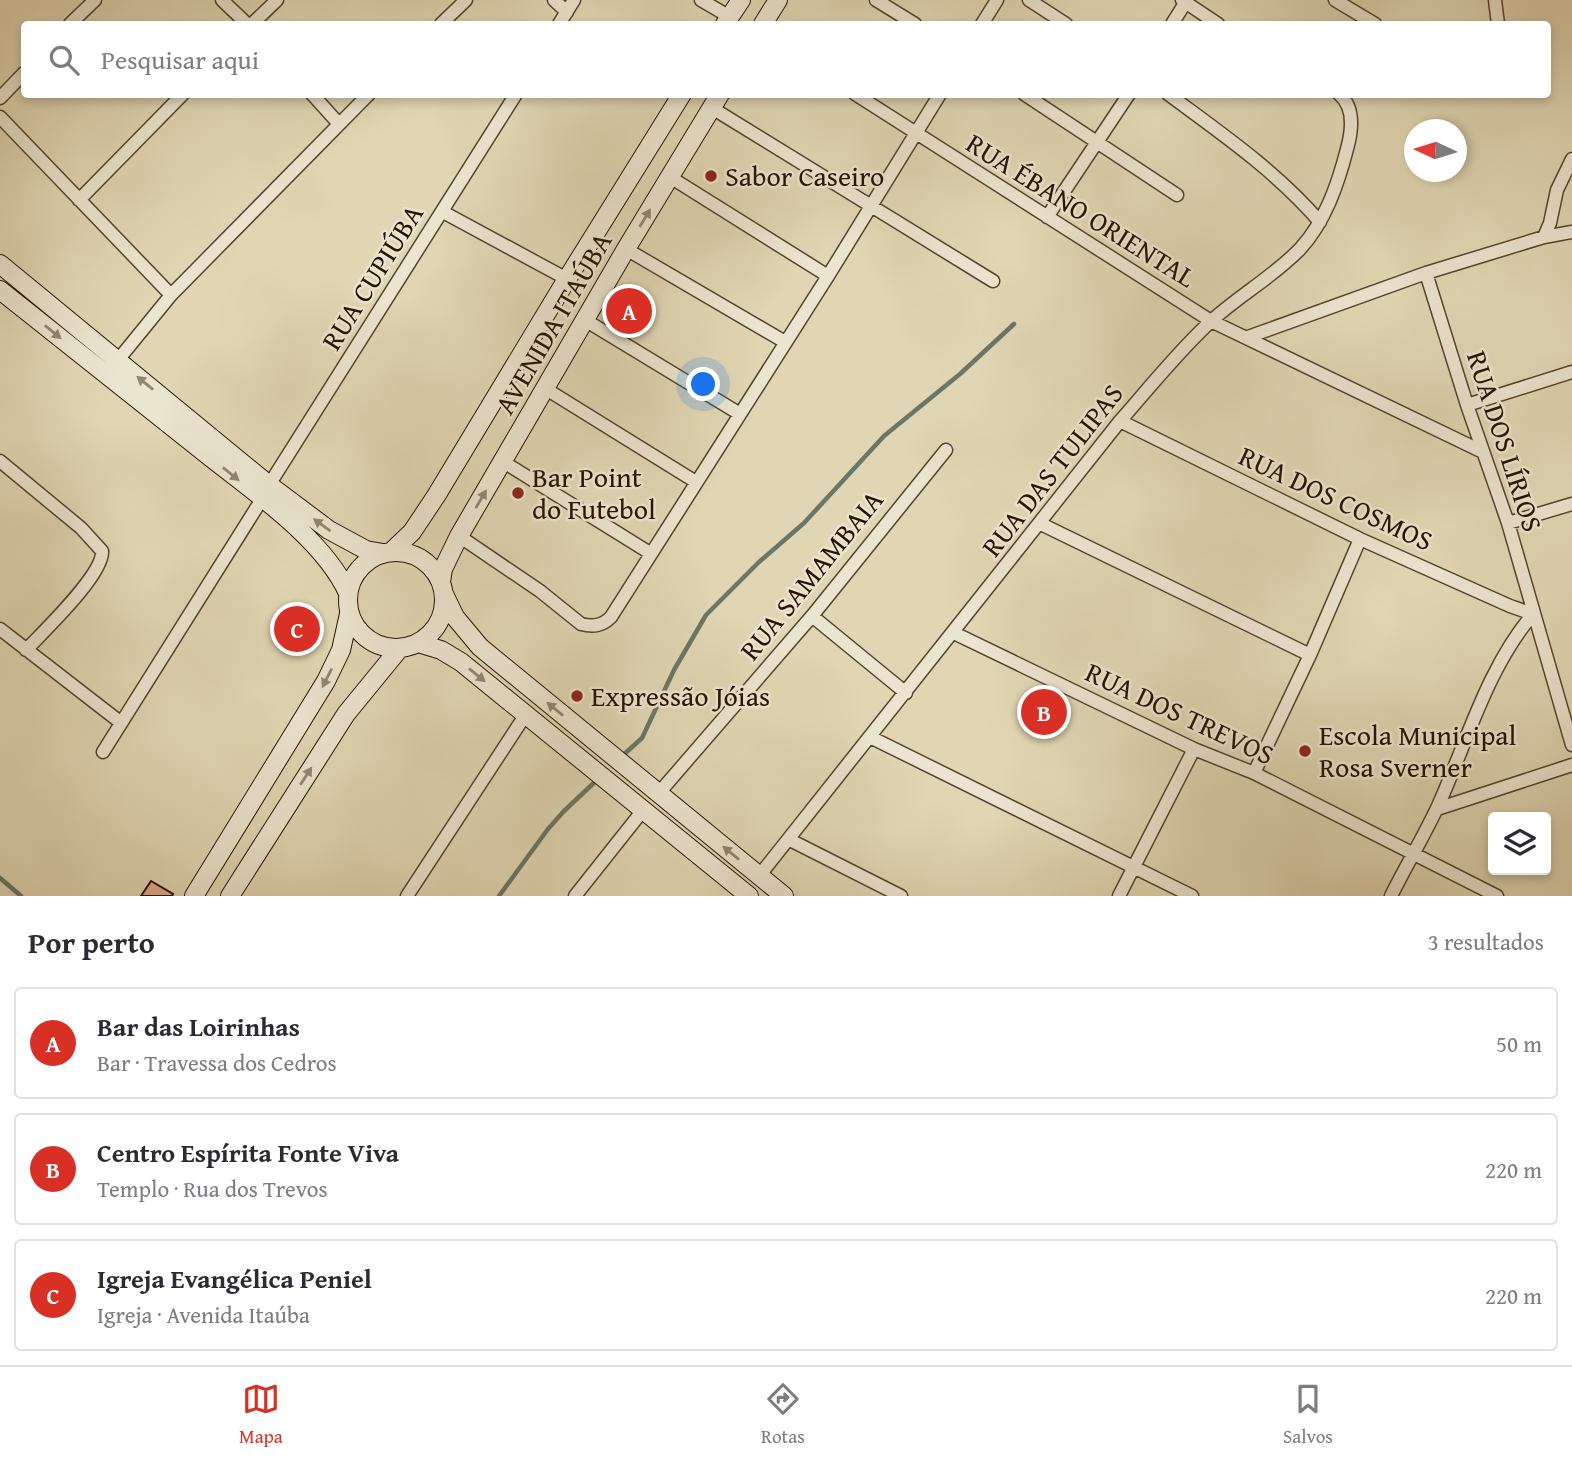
<!DOCTYPE html>
<html lang="pt">
<head>
<meta charset="utf-8">
<style>
	body { margin:0; font-family:"Gentium Book Plus",serif; background:#f2f2f3; color:#2b2b33 }
	.controls { position:absolute; right:21px; bottom:21px; display:grid; overflow:hidden; border-radius:7px; box-shadow:0 4px 10px #0003 }
	.controls button { width:63px; height:63px; display:grid; place-items:center; padding:0; border:0; border-bottom:2px solid #e1e1e2; background:#fff; color:#2b2b33; font:35px sans-serif }
	.compass { position:absolute; left:1404px; top:119px; width:63px; height:63px; border-radius:50%; background:#fff; box-shadow:0 4px 10px #0003; rotate:274deg }
	.you { position:absolute; left:704px; top:385px; width:24px; height:24px; margin:-18px; border:5px solid #fff; border-radius:50%; background:#1a73e8; box-shadow:0 0 0 10px #1a73e833 }
	.badge { display:grid; place-items:center; width:46px; height:46px; border-radius:50%; background:#d93025; color:#fff; font-size:23px; font-weight:700 }
	.pin { position:absolute; translate:-50% -50%; border:4px solid #fff; box-shadow:0 2px 7px #0006 }
	.list { margin:0; padding:0; list-style:none }
	h2 { display:flex; justify-content:space-between; align-items:center; height:91px; margin:0; padding:0 28px; font-size:30px }
	h2 small { font-size:23px; font-weight:400; color:#7c7c81 }
	.list li { display:grid; grid-template-columns:46px 1fr auto; gap:21px; align-items:center; box-sizing:border-box; height:112px; margin:0 14px 14px; padding:0 14px; border:2px solid #e1e1e2; border-radius:7px }
	.list b { display:block; font-size:26px; white-space:nowrap }
	.list p { margin:0; font-size:23px; white-space:nowrap; color:#7c7c81 }
	.list em { font-size:23px; font-style:normal; color:#7c7c81 }
	.icon { flex:none; width:38px; height:38px; fill:none; stroke:currentColor; stroke-width:2; stroke-linecap:round; stroke-linejoin:round }
	.map { position:relative; flex:none; width:1572px; height:896px; overflow:hidden }
	.search { position:absolute; background:#fff; box-shadow:0 4px 10px #0003; left:21px; right:21px; top:21px; height:77px; display:flex; align-items:center; gap:18px; box-sizing:border-box; padding:0 24px; border-radius:7px; color:#7c7c81; font-size:26px }
	.sheet { height:469px; background:#fff }
	nav { display:flex; justify-content:space-around; align-items:center; box-sizing:border-box; height:98px; border-top:2px solid #e1e1e2; background:#fff; font-size:19px; color:#7c7c81 }
	nav a { display:grid; justify-items:center; gap:4px }
	nav .on { color:#d93025 }
	.map>svg:first-child { display:block }
	.lines { fill:none; stroke-linecap:round; stroke-linejoin:round }
	.stream { stroke:#687767; stroke-width:4.5 }
	.building { fill:#e0aa89; stroke:#261300; stroke-width:2; filter:url(#shadow) }
	.street-casing { stroke:#54442d; stroke-width:15 }
	.secondary-casing { stroke:#261300; stroke-width:20 }
	.street { stroke:#ebe4ce; stroke-width:12 }
	.secondary { stroke:#ebe4ce; stroke-width:18 }
	.oneway { fill:#928671 }
	.poi-dot { fill:#8f2418; stroke:#ebe4ce; stroke-width:2.5 }
	.labels { text-anchor:middle; stroke-width:5; stroke-linejoin:round; paint-order:stroke }
	.poi-label { font-size:28px; fill:#261300; stroke:#ebe4ce; text-anchor:start }
	.street-label { font-size:28px; fill:#261300; stroke:#ebe4ce }
</style>
</head>
<body>
<div class="map">
<svg width="1572" height="896" viewBox="0 0 1572 896">
	<defs>
		<filter id="shadow"><feDropShadow dx="4.5" dy="8" stdDeviation="2" flood-color="#0004"/></filter>
	</defs>
	<rect width="100%" height="100%" fill="#e0d6b3"/>
	<filter id="stains"><feTurbulence type="fractalNoise" baseFrequency=".00286" numOctaves="4"/><feColorMatrix values="0 0 0 0 .2 0 0 0 0 .09 0 0 0 0 .02 0 0 0 .5 -.17"/></filter>
	<radialGradient id="worn" r=".72"><stop offset=".6" stop-color="#630" stop-opacity="0"/><stop offset="1" stop-color="#630" stop-opacity=".3"/></radialGradient>
	<g class="lines">
		<path class="stream" d="M621,757L642,738L674,670L706,615L759,562L804,523L884,436L960,374L1014,324
			M0,878L21,896
			M499,896L548,829L564,811L597,780"/>
	</g>
	<path class="building" d="M151,881L173,894L172,896H141Z"/>
	<g class="lines">
		<g class="street-casing">
			<path id="street" d="M222,0L247,24
				M554,0L567,12
				M701,0L730,17
				M876,0L915,24
				M1029,0L1066,24
				M1182,0L1218,24
				M1335,0L1375,24
				M1495,0L1498,24
				M70,24L95,0
				M252,24L277,0
				M441,24L466,0
				M559,24L574,0
				M982,24L997,0
				M1172,24L1187,0
				M312,94L339,124
				M855,94L1211,321L1483,452
				M1024,94L1177,195
				M1168,94C1222,134 1276,171 1320,222
				M0,98L24,73
				M712,108L993,281
				M0,117L171,295
				M670,177L828,276
				M79,200L183,94
				M443,212L567,279
				M1047,217L1129,94
				M1544,237L1550,223L1557,190L1572,159
				M626,249L785,342
				M1426,273L1467,405L1508,523L1572,745
				M585,320L740,414
				M1248,337L1426,273L1544,237L1572,232
				M118,360L171,295L369,94
				M546,389L696,482
				M1467,405L1572,372
				M1120,421L1360,539L1510,606L1533,614C1487,668 1467,742 1438,806C1424,836 1406,866 1391,896
				M0,461L81,528L102,551C104,574 44,631 26,650
				M502,461L650,553
				M269,485L516,94
				M1508,523L1572,504
				M1041,524L1310,655
				M459,536L540,591L581,624C593,627 602,626 611,617L828,276L940,94
				M812,616L906,693
				M0,629L120,722
				M954,633L1194,749L1254,773L1497,896
				M870,737L1192,896
				M103,752L262,499
				M1254,773L1310,655L1360,539
				M658,794L812,616L946,450
				M1437,809L1572,765
				M790,840L901,896
				M759,876L1120,421C1149,388 1177,353 1209,323C1238,296 1273,277 1300,249C1325,222 1338,184 1347,149C1352,131 1355,107 1339,94
				M407,896L526,714
				M575,896L644,809
				M1119,896L1194,749"/>
		</g>
		<g class="secondary-casing">
			<path id="secondary" d="M725,24L741,0
				M763,24L778,0
				M0,264L269,485L329,530L366,550L383,553
				M0,290C67,343 133,396 200,449C248,488 322,536 348,593
				M392,551L412,532L436,496L567,279L682,94
				M348 600a48 48 0 1 1 96 0a48 48 0 1 1-96 0Z
				M441,582L443,569L459,536L626,249L720,94
				M444,594L455,617L480,647L784,896
				M418,643L441,650L461,662L749,896
				M194,896L326,681L341,650L349,614
				M230,896L346,714L400,648"/>
		</g>
		<use href="#street" class="street"/>
		<use href="#secondary" class="secondary"/>
	</g>
	<defs><path id="oneway-solid" d="M-6-.8H1V-3.2L6.5 0L1 3.2V.8H-6Z" transform="scale(1.75)"/></defs>
	<g class="oneway">
		<use href="#oneway-solid" transform="translate(645 218) rotate(-59)"/>
		<use href="#oneway-solid" transform="translate(53 332) rotate(39)"/>
		<use href="#oneway-solid" transform="translate(145 383) rotate(-141)"/>
		<use href="#oneway-solid" transform="translate(231 474) rotate(39)"/>
		<use href="#oneway-solid" transform="translate(481 499) rotate(-60)"/>
		<use href="#oneway-solid" transform="translate(322 525) rotate(-144)"/>
		<use href="#oneway-solid" transform="translate(477 675) rotate(39)"/>
		<use href="#oneway-solid" transform="translate(327 678) rotate(117)"/>
		<use href="#oneway-solid" transform="translate(555 709) rotate(-141)"/>
		<use href="#oneway-solid" transform="translate(306 776) rotate(-57)"/>
		<use href="#oneway-solid" transform="translate(731 853) rotate(-141)"/>
	</g>
	<g class="poi-dot">
		<circle cx="711" cy="176" r="7"/>
		<circle cx="518" cy="493" r="7"/>
		<circle cx="577" cy="696" r="7"/>
		<circle cx="1305" cy="751" r="7"/>
	</g>
	<g class="labels">
		<g class="poi-label">
			<text x="725" y="186">Sabor Caseiro</text>
			<text x="532" y="487">Bar Point<tspan x="532" dy="32">do Futebol</tspan></text>
			<text x="591" y="706">Expressão Jóias</text>
			<text x="1319" y="745">Escola Municipal<tspan x="1319" dy="32">Rosa Sverner</tspan></text>
		</g>
		<g class="street-label">
			<text transform="translate(1081 210) rotate(32)" y="10">RUA ÉBANO ORIENTAL</text>
			<text transform="translate(372 277) rotate(-58)" y="10">RUA CUPIÚBA</text>
			<text transform="translate(553 323) rotate(-60)" y="10">AVENIDA ITAÚBA</text>
			<text transform="translate(1505 441) rotate(72)" y="10">RUA DOS LÍRIOS</text>
			<text transform="translate(1052 470) rotate(-52)" y="10">RUA DAS TULIPAS</text>
			<text transform="translate(1336 498) rotate(25)" y="10">RUA DOS COSMOS</text>
			<text transform="translate(811 575) rotate(-51)" y="10">RUA SAMAMBAIA</text>
			<text transform="translate(1180 713) rotate(25)" y="10">RUA DOS TREVOS</text>
		</g>
	</g>
	<rect width="100%" height="100%" filter="url(#stains)"/>
	<rect width="100%" height="100%" fill="url(#worn)"/>
</svg>
<div class="controls">
<button><svg class="icon" aria-label="layers" viewBox="0 0 24 24"><path d="M12 4l9 5-9 5-9-5zM3 14l9 5 9-5"/></svg></button>
</div>
<svg class="compass" viewBox="-18 -18 36 36"><path d="M0-13l5 13h-10z" fill="#e53935"/><path d="M0 13l5-13h-10z" fill="#7c7c81"/></svg>
<div class="you"></div>
<div class="pin badge" style="left:629px;top:311px">A</div>
<div class="pin badge" style="left:1044px;top:712px">B</div>
<div class="pin badge" style="left:297px;top:629px">C</div>
<div class="search"><svg class="icon" aria-label="search" viewBox="0 0 24 24"><circle cx="10" cy="10" r="6"/><path d="M15 15l6 6"/></svg>Pesquisar aqui</div>
</div>
<section class="sheet">
<h2>Por perto<small>3 resultados</small></h2>
<ul class="list">
<li><span class="badge">A</span><div><b>Bar das Loirinhas</b><p>Bar · Travessa dos Cedros</p></div><em>50 m</em></li>
<li><span class="badge">B</span><div><b>Centro Espírita Fonte Viva</b><p>Templo · Rua dos Trevos</p></div><em>220 m</em></li>
<li><span class="badge">C</span><div><b>Igreja Evangélica Peniel</b><p>Igreja · Avenida Itaúba</p></div><em>220 m</em></li>
</ul>
</section>
<nav>
<a class="on"><svg class="icon" aria-label="map" viewBox="0 0 24 24"><path d="M3 6l6-2 6 2 6-2v14l-6 2-6-2-6 2zM9 4v14M15 6v14"/></svg>Mapa</a>
<a><svg class="icon" aria-label="directions" viewBox="0 0 24 24"><path d="M12 3l9 9-9 9-9-9zM9 14v-3h6M13 9l2 2-2 2"/></svg>Rotas</a>
<a><svg class="icon" aria-label="saved" viewBox="0 0 24 24"><path d="M7 4h10v16l-5-4-5 4z"/></svg>Salvos</a>
</nav>
</body>
</html>
